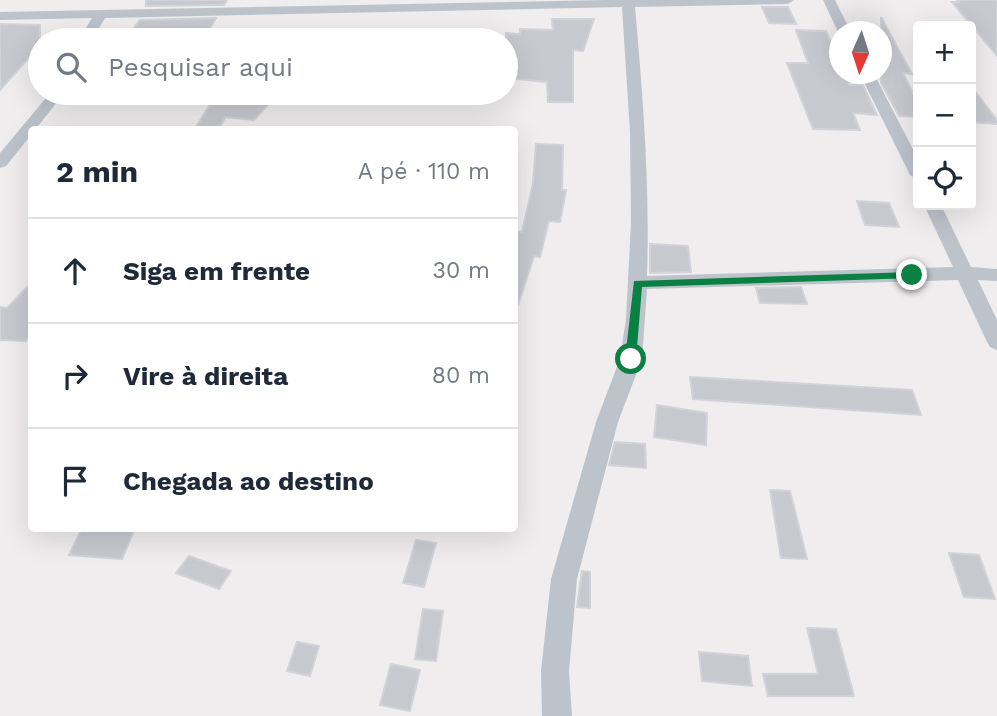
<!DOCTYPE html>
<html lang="pt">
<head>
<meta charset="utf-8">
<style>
	body { margin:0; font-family:"Work Sans",sans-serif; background:#f2f2f3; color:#1f2937 }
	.controls { position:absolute; right:21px; top:21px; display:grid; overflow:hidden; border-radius:7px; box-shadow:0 7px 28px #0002 }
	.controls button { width:63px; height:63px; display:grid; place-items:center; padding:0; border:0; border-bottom:2px solid #e0e1e3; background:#fff; color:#1f2937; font:35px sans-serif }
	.compass { position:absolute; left:829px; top:21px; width:63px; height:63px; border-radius:50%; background:#fff; box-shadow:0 7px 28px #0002; rotate:183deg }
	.stop { position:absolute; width:21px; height:21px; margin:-16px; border:5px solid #0b8043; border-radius:50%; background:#fff }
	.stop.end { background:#0b8043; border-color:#fff; box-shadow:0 2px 7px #0008 }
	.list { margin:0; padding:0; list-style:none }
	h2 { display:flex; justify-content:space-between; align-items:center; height:91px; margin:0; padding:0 28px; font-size:30px }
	h2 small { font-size:23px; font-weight:400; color:#747a83 }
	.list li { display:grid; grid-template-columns:46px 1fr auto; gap:21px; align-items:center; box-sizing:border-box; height:105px; padding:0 28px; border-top:2px solid #e0e1e3 }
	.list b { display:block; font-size:26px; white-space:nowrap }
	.list em { font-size:23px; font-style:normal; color:#747a83 }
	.icon { flex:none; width:38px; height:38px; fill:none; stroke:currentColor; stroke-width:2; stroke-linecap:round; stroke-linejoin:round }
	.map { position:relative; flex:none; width:997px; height:716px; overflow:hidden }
	.search { position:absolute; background:#fff; box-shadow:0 7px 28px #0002; left:28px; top:28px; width:490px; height:77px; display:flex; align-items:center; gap:18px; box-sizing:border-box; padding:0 24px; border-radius:38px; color:#747a83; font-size:26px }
	.panel { position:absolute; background:#fff; box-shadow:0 7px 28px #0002; left:28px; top:126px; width:490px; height:406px; border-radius:7px }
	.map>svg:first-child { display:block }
	.building { fill:#c7c9cf; stroke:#d1d3d8; stroke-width:2 }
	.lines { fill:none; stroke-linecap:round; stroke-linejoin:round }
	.minor { fill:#bdc3cb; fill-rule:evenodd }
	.route { fill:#0b8043 }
</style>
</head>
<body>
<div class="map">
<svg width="997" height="716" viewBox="0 0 997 716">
	<rect width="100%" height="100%" fill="#efeded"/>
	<path class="building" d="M146,0H227L224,5L146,6Z
		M957,0H997V56L952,2H959Z
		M762,7H788L796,24L769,23Z
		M881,17L912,74L903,73L918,103V117L899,116L881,83Z
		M216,18L205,37H195L192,40H125L140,20Z
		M552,19H594L583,51L573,50V102H548L547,82L506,78V33L520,34V29L553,30Z
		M0,24L40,25V60H27L0,90Z
		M796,30L826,31L839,61V74H845L850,85H863L877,115L853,113L860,130L813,129L787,63H808Z
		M971,86L997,120V124L971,122Z
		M216,95L272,100L254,120L225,117L219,130H194Z
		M536,144L563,145L562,190H566L560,222L549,221L540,257L534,256L518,305L514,304V231L522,232L533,183Z
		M857,201L889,203L899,227L865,225Z
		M650,244L688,246L691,272L650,273Z
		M32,282V333L26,341L0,340V307L7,308Z
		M801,287L807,304L760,303L756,288Z
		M690,377L912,390L921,415L693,399Z
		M657,405L707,413L706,445L654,437Z
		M615,442L645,444L646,468L609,465Z
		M770,490L790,491L807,559L781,558Z
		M82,528H135L122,559L69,555Z
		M416,540L436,543L424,587L403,583Z
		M949,553L979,555L995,599L964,597Z
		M189,556L231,571L219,589L176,573Z
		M582,571L590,572V608L577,607Z
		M423,609L443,611L436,661L415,659Z
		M807,628L836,629L854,696H768L763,674H818Z
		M297,642L319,646L310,676L287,671Z
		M699,652L748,656L752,686L702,681Z
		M391,664L420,670L410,711L380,705Z"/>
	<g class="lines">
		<path class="minor" d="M605,0H794L788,4L635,7C643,97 650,186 647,276L953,267L924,205H941L971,267L997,269V281L978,280L997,320V350L990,347L987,342L958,280L647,289L642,359L618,422L577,579L569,671L572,716H542L541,671L551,579L596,422L620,359L626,319L631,222L630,133L622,7L105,18L92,40H79L92,18L0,20V12Z
			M823,0H835L851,32L839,34Z
			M860,74H874L918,159V180L910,175Z
			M50,93H64L35,130H32V134L6,166L0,168V153Z"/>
	</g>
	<path class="route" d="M912,272L915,273V278L642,287L636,359L631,363L625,359L634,281Z"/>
</svg>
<div class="controls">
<button>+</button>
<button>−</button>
<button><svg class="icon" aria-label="locate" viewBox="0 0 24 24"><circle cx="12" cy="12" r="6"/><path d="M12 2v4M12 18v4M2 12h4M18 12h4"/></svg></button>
</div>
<svg class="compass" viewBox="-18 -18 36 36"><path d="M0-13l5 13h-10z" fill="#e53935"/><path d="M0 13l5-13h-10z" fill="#747a83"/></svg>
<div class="stop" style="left:631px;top:359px"></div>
<div class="stop end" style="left:912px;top:275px"></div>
<div class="search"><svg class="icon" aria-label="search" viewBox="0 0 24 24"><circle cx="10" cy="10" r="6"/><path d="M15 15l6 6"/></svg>Pesquisar aqui</div>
<section class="panel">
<h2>2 min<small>A pé · 110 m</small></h2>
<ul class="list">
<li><svg class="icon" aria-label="ahead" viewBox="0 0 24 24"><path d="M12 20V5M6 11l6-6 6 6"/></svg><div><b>Siga em frente</b></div><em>30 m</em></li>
<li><svg class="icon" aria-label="right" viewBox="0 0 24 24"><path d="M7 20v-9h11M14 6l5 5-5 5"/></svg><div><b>Vire à direita</b></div><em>80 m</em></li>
<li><svg class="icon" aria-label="arrive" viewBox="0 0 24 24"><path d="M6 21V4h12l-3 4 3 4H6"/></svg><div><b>Chegada ao destino</b></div></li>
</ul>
</section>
</div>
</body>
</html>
